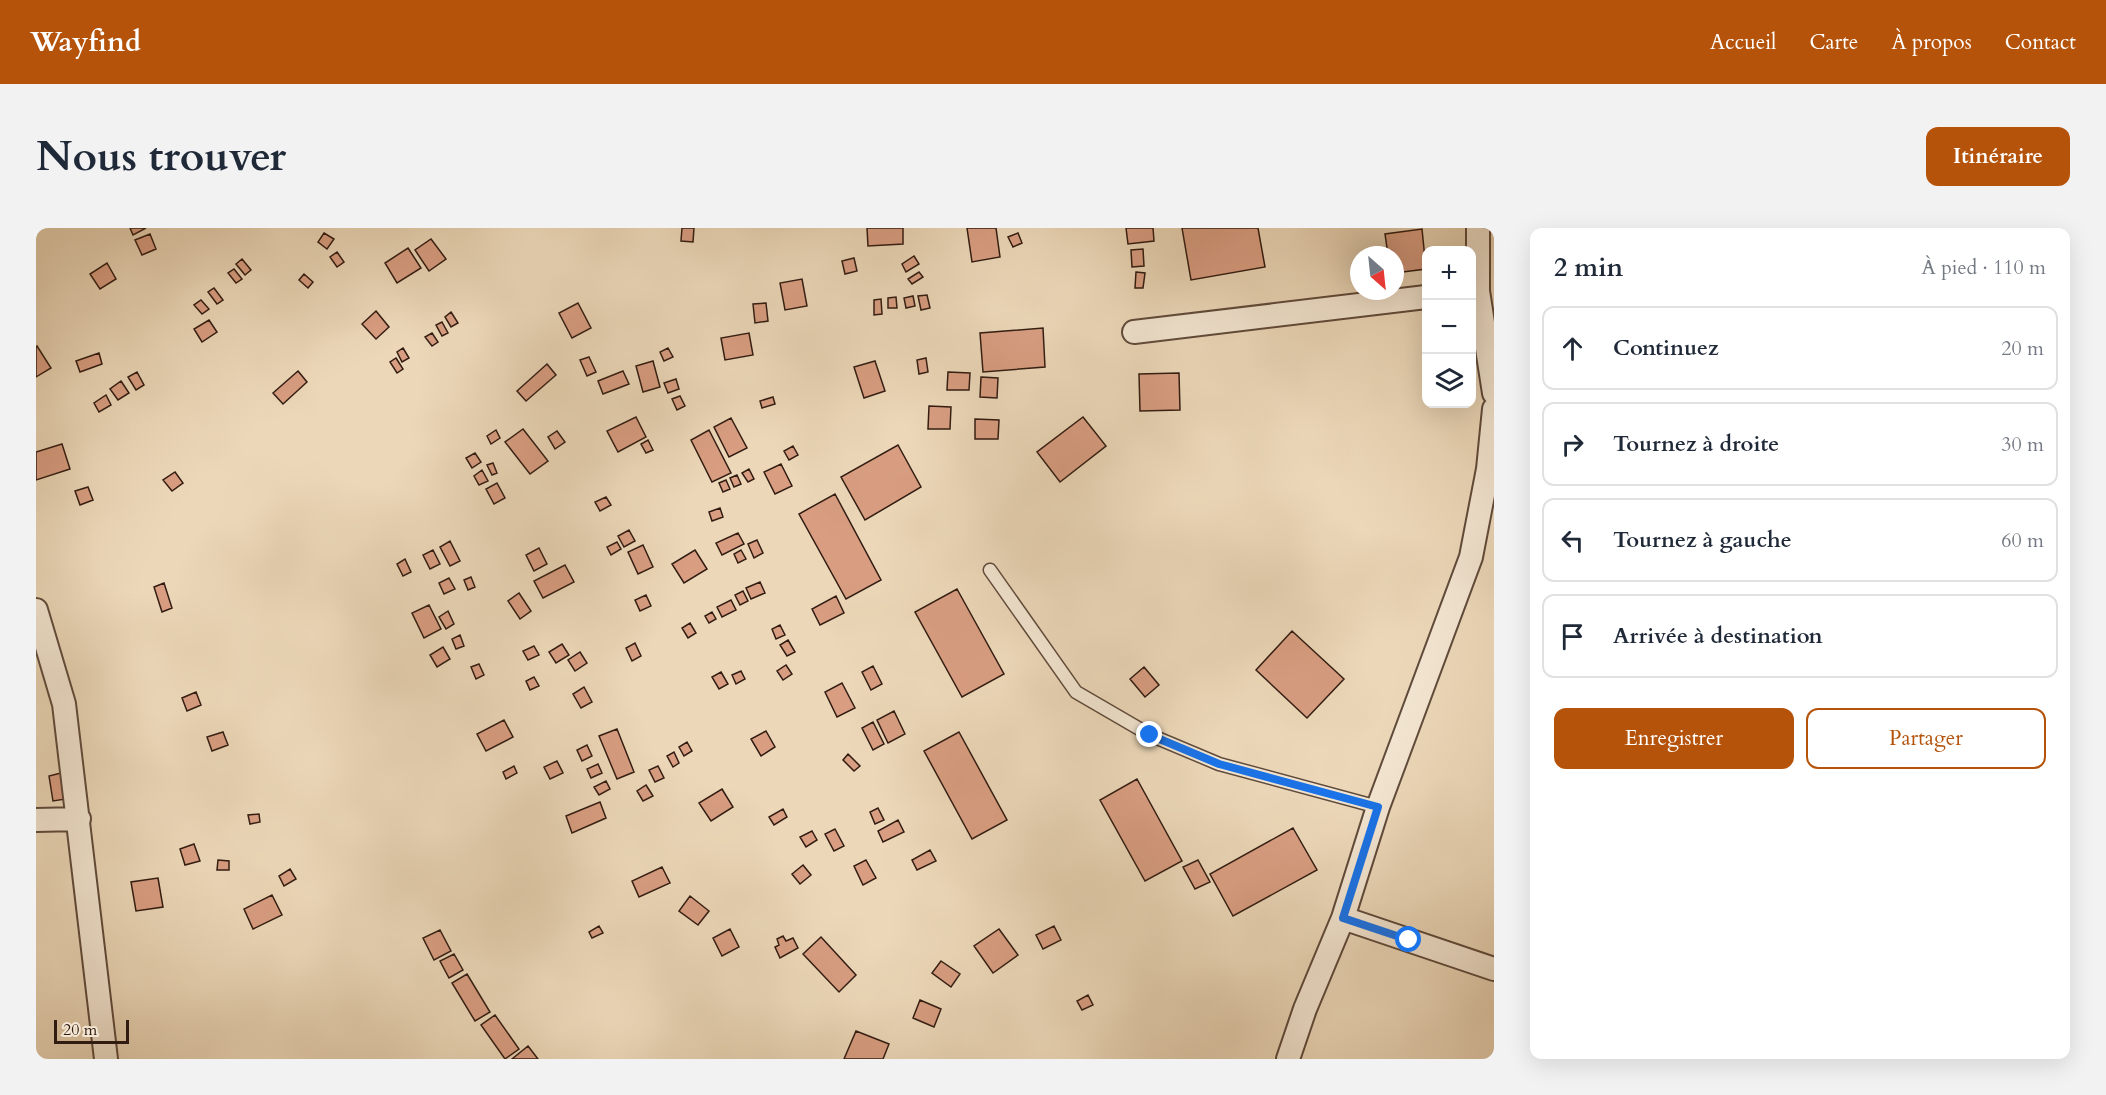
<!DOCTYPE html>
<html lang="fr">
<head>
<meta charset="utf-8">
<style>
	body { margin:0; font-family:Cardo,serif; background:#f2f2f3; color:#1f2937 }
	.controls { position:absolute; right:18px; top:18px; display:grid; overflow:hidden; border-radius:12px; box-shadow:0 6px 24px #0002 }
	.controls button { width:54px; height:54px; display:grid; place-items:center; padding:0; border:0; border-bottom:2px solid #e0e1e3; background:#fff; color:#1f2937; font:30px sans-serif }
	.compass { position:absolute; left:1314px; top:18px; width:54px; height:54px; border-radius:50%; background:#fff; box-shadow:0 6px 24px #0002; rotate:153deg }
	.scale { position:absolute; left:18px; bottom:15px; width:75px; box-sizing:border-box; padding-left:6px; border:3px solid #321c12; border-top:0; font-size:16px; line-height:21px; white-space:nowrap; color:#321c12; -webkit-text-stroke:4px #f3e6d2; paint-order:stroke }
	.stop { position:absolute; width:18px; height:18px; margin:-14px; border:4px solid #1a73e8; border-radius:50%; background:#fff }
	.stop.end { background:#1a73e8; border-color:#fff; box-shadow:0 2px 6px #0008 }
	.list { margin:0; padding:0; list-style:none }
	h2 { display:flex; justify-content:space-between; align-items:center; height:78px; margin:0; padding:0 24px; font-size:26px }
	h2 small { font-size:20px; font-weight:400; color:#747a83 }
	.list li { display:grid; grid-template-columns:39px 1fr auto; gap:18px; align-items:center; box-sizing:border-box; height:84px; margin:0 12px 12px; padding:0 12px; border:2px solid #e0e1e3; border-radius:12px }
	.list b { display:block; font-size:22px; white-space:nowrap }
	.list em { font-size:20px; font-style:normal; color:#747a83 }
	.actions { display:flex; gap:12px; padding:18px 24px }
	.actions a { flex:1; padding:14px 0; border:2px solid #b45309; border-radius:12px; text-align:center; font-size:21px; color:#b45309 }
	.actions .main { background:#b45309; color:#fff }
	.icon { flex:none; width:33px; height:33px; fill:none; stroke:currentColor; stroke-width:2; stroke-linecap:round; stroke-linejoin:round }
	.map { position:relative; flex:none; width:1458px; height:831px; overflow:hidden; border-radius:12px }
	header { display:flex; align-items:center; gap:36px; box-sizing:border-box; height:84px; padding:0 30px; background:#b45309; color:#fff }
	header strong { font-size:28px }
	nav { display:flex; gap:33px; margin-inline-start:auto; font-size:21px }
	.intro { display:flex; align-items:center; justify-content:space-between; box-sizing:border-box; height:144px; padding:0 36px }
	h1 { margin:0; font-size:42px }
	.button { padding:15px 27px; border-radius:12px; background:#b45309; color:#fff; font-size:21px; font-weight:700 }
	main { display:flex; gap:36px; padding:0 36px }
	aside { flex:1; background:#fff; border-radius:12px; box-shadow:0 6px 24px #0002 }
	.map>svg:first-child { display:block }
	.building { fill:#d99e82; stroke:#321c12; stroke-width:1.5 }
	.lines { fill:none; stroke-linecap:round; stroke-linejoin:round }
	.lane-casing { stroke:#604b3c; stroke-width:15 }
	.street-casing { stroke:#604b3c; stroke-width:26 }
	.lane { stroke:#f3e6d2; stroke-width:12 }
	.street { stroke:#f3e6d2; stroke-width:22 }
	.route { stroke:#1a73e8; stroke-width:8 }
</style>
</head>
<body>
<header>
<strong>Wayfind</strong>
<nav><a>Accueil</a><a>Carte</a><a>À propos</a><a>Contact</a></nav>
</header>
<div class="intro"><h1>Nous trouver</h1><a class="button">Itinéraire</a></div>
<main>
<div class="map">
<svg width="1458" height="831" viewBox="0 0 1458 831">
	<rect width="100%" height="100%" fill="#ecd8b9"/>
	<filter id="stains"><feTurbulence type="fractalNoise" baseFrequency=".00333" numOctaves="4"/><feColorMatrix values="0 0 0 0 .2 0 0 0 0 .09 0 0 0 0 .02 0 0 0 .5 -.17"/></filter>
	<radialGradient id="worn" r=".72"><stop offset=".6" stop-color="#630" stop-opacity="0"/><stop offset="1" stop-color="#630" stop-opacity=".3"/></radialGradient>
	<path class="building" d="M94,0H110L97,7Z
		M646,0H658L657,14L645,13Z
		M831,0H867V16L832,18Z
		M931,0H960L964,29L936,34Z
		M1090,0H1117L1118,13L1092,16Z
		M1146,0H1222L1229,39L1155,52Z
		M1386,1L1390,41L1359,45V27H1352L1349,6Z
		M288,5L298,11L291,21L282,14Z
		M982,5L986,15L977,19L972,9Z
		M114,6L120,21L106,27L99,12Z
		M395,11L410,31L393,43L379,22Z
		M372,20L385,40L361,55L349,35Z
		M1107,21L1108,38L1096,39L1095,22Z
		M301,24L308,34L301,39L294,29Z
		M878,28L883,36L870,44L866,36Z
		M818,30L821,43L809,46L806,33Z
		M206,31L215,42L209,47L200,36Z
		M71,35L80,51L64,61L54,46Z
		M198,41L206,51L200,55L192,45Z
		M883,44L887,49L876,56L872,51Z
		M1100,44L1109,45L1107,60H1099Z
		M268,46L277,54L272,60L263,52Z
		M766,51L771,78L749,82L744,55Z
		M178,60L187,72L181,76L172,64Z
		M891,67L894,80L885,82L882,68Z
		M877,68L879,78L870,80L868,70Z
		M860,69L861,80H852V70Z
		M845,71L846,86L838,87V72Z
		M165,72L173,81L166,86L158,77Z
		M542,75L555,100L536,110L523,85Z
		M730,75L732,93L719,95L717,76Z
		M340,83L353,99L340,111L326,96Z
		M415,84L422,95L415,99L409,89Z
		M173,92L181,104L166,114L158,101Z
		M406,94L412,105L406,108L400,97Z
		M1007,100L1009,139L947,144L944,105Z
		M396,105L402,114L396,118L389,109Z
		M713,105L717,127L689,132L685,110Z
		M1,118L15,140L0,149V119Z
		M367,120L373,130L366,134L361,124Z
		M632,120L637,129L628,133L624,124Z
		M63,125L66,136L44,144L40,133Z
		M553,129L560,144L551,148L544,132Z
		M360,130L367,141L361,145L354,134Z
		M890,130L892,144L883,146L881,132Z
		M617,133L624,159L607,164L600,138Z
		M839,133L849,163L828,170L818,139Z
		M511,136L520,147L490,173L481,163Z
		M262,143L271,154L247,176L237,165Z
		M587,143L593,156L567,166L562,153Z
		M101,144L108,157L100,162L92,149Z
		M912,144L934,145L933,162H911Z
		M1143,145L1144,182L1104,183L1103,146Z
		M945,149L962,150L961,170L944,169Z
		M640,151L643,161L632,165L628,155Z
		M85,153L93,165L82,172L74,161Z
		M70,167L75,177L63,184L58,175Z
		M644,168L649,178L641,182L636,171Z
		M737,169L739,176L726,180L724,173Z
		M893,178L915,179L914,201H892Z
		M600,189L610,209L582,224L571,203Z
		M1047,189L1070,218L1024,254L1001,224Z
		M695,190L711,220L693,229L678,199Z
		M939,191L963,192L962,211H939Z
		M487,201L512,233L494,246L469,214Z
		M460,202L464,210L455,216L451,208Z
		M673,202L695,245L676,254L655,212Z
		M521,203L529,214L519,221L512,209Z
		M612,212L617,222L610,225L605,216Z
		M26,216L34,241L0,252V224Z
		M862,217L885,259L829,292L805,249Z
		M757,218L762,227L753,232L748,223Z
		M439,225L445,234L436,240L430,230Z
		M457,235L461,245L456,247L451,237Z
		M745,236L756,258L739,266L728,244Z
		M713,241L718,251L712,254L706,245Z
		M446,242L452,253L443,257L438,248Z
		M139,244L147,255L136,263L127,252Z
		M701,247L705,256L698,259L694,250Z
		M690,252L694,261L687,264L683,255Z
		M461,255L469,270L458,276L450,261Z
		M52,259L57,272L44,277L39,263Z
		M799,266L845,352L810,371L763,286Z
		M570,269L575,277L564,283L559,274Z
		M684,280L687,289L676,293L673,284Z
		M593,302L599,313L588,319L582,308Z
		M702,305L708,316L686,327L680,315Z
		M721,312L727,325L718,330L712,316Z
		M414,313L424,333L414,338L404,319Z
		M581,314L585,321L575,327L571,319Z
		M607,317L617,339L602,346L592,324Z
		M503,320L511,336L498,343L490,327Z
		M397,322L404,336L394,341L387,327Z
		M659,322L671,341L648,355L636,336Z
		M705,322L710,331L702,335L698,326Z
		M369,331L375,344L367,348L361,336Z
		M529,337L538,354L507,370L498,353Z
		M435,349L439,359L432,362L428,352Z
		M413,350L419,361L408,366L403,355Z
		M724,354L729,365L715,371L710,360Z
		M128,355L136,380L126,384L118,359Z
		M921,361L968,446L926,469L879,384Z
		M707,363L712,373L704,377L699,367Z
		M483,365L495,383L484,391L472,373Z
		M610,367L615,378L604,383L599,372Z
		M800,368L808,385L784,397L776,381Z
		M695,372L700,382L686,389L681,379Z
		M393,377L405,401L388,410L376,385Z
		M412,383L418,396L410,401L403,389Z
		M676,384L680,391L673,395L669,388Z
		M654,395L660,405L652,410L646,400Z
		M744,397L749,407L740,411L736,401Z
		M1256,403L1308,451L1271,490L1220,442Z
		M424,407L428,418L420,421L416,411Z
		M752,412L759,424L751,428L744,417Z
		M599,415L605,428L596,433L590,420Z
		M526,416L533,427L520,435L513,424Z
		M498,418L503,427L492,432L487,423Z
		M407,419L414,431L401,439L394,427Z
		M544,424L551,435L539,443L532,432Z
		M443,436L448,447L440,451L435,439Z
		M750,437L756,446L747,452L741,443Z
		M837,438L846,456L835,462L826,444Z
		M1108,439L1123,457L1109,469L1094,451Z
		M705,443L709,451L700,456L696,447Z
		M685,444L692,456L683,461L676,449Z
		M498,449L503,458L494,462L490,453Z
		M806,455L819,480L801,489L789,464Z
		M548,459L556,474L545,480L537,466Z
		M160,464L165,477L151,483L146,470Z
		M858,483L869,506L852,515L841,492Z
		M468,492L477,509L450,523L441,506Z
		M837,494L848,516L837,522L826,500Z
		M581,501L598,544L581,551L563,508Z
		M730,503L739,519L725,528L715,511Z
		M187,504L192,517L176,523L171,509Z
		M923,504L971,592L936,611L888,523Z
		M651,514L656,523L648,528L643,519Z
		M551,517L556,528L546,533L541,522Z
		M638,524L643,535L637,539L631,528Z
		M812,526L824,538L818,543L807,532Z
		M521,533L527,545L514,551L508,539Z
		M562,536L566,545L555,550L551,541Z
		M478,538L481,545L470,551L467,544Z
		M622,538L628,550L619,554L613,542Z
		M25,545L30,571L17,573L13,548Z
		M1101,551L1146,633L1109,653L1064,572Z
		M570,553L574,561L563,567L558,559Z
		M610,557L617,568L607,573L601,563Z
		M686,561L697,579L675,593L663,575Z
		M564,574L570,590L536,605L530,588Z
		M842,580L848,592L839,596L834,584Z
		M747,581L751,589L738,597L733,589Z
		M223,586L224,594L214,596L212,587Z
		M862,592L868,604L847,614L842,603Z
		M1257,600L1281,642L1197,688L1174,646Z
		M799,601L808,618L798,623L789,606Z
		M776,603L781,612L770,619L764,609Z
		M158,616L164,633L149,637L144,621Z
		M894,622L900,633L881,642L876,632Z
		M182,632L193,633V642H181Z
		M830,632L840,650L827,657L818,638Z
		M1162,632L1174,654L1159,661L1147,639Z
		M767,637L775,647L764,656L756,646Z
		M626,639L634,655L603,669L596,653Z
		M254,641L260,651L248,658L243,648Z
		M122,650L127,679L100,683L95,654Z
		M236,667L246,687L217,701L208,681Z
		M654,668L673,683L662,697L643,683Z
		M563,698L567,705L556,710L553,704Z
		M1018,698L1025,712L1007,721L1000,707Z
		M694,701L703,719L686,728L677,710Z
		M963,701L982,727L957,745L938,718Z
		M404,702L415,723L398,732L387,710Z
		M747,708L750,713L757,710L762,720L744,730L739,719L743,717L741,711Z
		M785,709L820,747L803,764L767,726Z
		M418,726L427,742L413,750L404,733Z
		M905,733L924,746L915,759L896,745Z
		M431,746L454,784L439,793L416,755Z
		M1052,767L1057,777L1046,782L1041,773Z
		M884,772L905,781L898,799L877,790Z
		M459,787L483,821L469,831L445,797Z
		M820,803L853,816L847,831H808Z
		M492,818L502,831H476Z"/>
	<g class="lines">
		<g class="lane-casing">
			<path id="lane" d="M954,342L1040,464L1114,507L1183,536L1342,579"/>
		</g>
		<g class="street-casing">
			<path id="street" d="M1442,0V63L1458,165
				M1098,104L1390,69
				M0,382L28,476L70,831
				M0,592L43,591
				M1307,690L1458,741
				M1252,831L1269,781L1307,690L1342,579L1435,329L1452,241L1458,181"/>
		</g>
		<use href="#lane" class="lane"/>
		<use href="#street" class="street"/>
	</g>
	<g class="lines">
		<path class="route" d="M1114,507L1183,536L1342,579L1307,690L1373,712"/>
	</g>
	<rect width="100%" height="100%" filter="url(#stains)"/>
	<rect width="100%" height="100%" fill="url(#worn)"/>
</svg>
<div class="controls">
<button>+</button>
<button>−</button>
<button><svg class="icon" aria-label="layers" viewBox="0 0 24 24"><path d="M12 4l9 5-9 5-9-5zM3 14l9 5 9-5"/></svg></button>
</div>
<svg class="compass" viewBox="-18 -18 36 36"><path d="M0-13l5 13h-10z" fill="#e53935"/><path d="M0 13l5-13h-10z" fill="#747a83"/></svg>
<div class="scale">20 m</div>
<div class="stop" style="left:1373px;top:712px"></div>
<div class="stop end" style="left:1114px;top:507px"></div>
</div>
<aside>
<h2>2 min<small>À pied · 110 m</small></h2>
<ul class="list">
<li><svg class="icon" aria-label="ahead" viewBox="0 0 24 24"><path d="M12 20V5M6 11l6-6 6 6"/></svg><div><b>Continuez</b></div><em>20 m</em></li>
<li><svg class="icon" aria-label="right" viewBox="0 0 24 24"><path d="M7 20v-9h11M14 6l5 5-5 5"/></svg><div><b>Tournez à droite</b></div><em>30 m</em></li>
<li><svg class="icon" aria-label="left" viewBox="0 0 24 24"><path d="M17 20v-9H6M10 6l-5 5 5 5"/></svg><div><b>Tournez à gauche</b></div><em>60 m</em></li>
<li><svg class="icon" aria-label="arrive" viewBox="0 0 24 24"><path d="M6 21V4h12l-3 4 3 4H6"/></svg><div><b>Arrivée à destination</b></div></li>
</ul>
<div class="actions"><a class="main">Enregistrer</a><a>Partager</a></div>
</aside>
</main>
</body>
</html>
